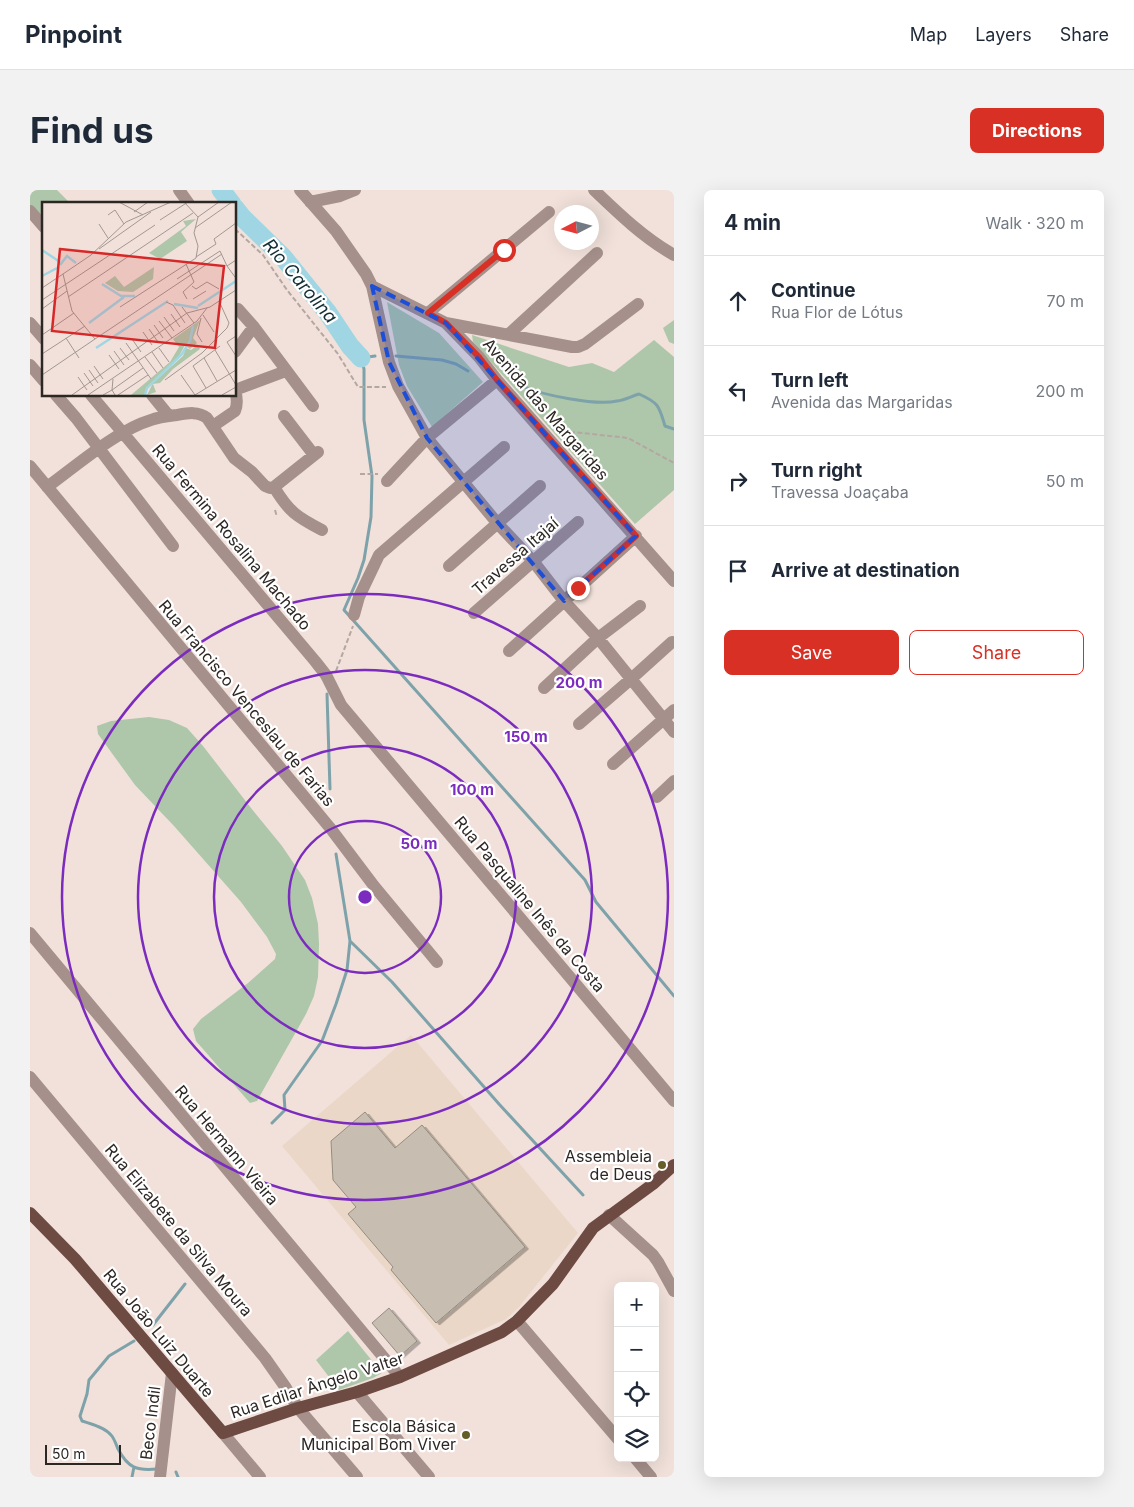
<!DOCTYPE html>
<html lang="en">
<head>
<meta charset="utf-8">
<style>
	body { margin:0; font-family:Inter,sans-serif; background:#f2f2f3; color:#1f2937 }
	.controls { position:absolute; right:15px; bottom:15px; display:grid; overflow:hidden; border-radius:8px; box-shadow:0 5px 20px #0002 }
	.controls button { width:45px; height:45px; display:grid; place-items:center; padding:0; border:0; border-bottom:1px solid #e0e1e3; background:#fff; color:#1f2937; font:25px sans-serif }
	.compass { position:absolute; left:524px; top:15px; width:45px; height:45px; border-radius:50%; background:#fff; box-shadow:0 5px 20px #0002; rotate:264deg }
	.scale { position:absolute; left:15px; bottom:12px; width:76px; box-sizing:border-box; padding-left:5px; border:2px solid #2d2724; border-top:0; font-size:14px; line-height:18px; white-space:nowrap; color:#2d2724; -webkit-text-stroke:4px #fff; paint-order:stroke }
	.stop { position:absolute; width:15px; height:15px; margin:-11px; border:4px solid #d93025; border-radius:50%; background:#fff }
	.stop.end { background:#d93025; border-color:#fff; box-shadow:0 1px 5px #0008 }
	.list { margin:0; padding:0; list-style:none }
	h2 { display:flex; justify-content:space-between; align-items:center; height:65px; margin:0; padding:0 20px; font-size:21px }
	h2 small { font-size:16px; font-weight:400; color:#747a83 }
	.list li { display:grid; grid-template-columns:32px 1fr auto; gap:15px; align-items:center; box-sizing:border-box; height:90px; padding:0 20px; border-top:1px solid #e0e1e3 }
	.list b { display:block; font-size:19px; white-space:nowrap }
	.list p { margin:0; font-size:16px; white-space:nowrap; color:#747a83 }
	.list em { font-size:16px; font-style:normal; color:#747a83 }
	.actions { display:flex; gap:10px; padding:15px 20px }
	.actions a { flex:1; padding:11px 0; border:1px solid #d93025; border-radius:8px; text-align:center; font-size:18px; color:#d93025 }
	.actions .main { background:#d93025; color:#fff }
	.icon { flex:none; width:28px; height:28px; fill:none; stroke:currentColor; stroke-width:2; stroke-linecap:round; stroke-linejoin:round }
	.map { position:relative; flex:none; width:644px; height:1287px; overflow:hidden; border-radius:8px }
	header { display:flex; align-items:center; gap:30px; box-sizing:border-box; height:70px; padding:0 25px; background:#fff; border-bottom:1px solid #e0e1e3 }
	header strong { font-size:24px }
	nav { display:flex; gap:28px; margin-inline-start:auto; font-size:18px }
	.intro { display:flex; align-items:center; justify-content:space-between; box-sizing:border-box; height:120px; padding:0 30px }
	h1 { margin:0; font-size:35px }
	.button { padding:12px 22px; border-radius:8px; background:#d93025; color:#fff; font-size:18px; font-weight:700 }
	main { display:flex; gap:30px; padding:0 30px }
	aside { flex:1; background:#fff; border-radius:8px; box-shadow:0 5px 20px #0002 }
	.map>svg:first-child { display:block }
	.commercial { fill:#ead7c7 }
	.green { fill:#aec7aa }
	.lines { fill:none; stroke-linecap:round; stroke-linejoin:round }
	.stream { stroke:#7ea2aa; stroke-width:3 }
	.river { stroke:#a0d6e3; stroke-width:19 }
	.building { fill:#c7beb1; stroke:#948c80; filter:url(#shadow) }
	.path { stroke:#b4a7a1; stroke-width:2; stroke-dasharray:5 2.5; stroke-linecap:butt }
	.minor { stroke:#a5908b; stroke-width:12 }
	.major { stroke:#6d4b42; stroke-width:12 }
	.route { stroke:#d93025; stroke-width:6 }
	.marked { fill:#1d4ed8; fill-opacity:0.2; stroke:#1d4ed8; stroke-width:4; stroke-dasharray:10 6; stroke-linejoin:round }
	.ring { fill:none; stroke:#7b2cbf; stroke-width:2.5 }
	.poi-dot { fill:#665d29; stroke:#fff; stroke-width:2 }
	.labels { text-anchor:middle; stroke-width:4.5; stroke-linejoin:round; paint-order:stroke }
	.street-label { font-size:16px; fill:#2d2724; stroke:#fff }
	.poi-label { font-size:16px; fill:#2d2724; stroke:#fff; text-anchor:end }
	.water-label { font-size:18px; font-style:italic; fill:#132f35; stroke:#fff }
	.inset-river { fill:none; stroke:#a0d6e3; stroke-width:2.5 }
	.inset-road { fill:none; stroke:#a39791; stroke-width:1 }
	.view { fill:#d62828; fill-opacity:0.15; stroke:#d62828; stroke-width:2.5 }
	.inset-edge { fill:none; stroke:#2d2724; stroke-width:2.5 }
	.centre { fill:#7b2cbf; stroke:#fff; stroke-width:2.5 }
	.ring-label { font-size:15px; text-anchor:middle; font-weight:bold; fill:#7b2cbf; stroke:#fff; stroke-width:4.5; stroke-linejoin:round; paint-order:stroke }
</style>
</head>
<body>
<header>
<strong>Pinpoint</strong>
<nav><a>Map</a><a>Layers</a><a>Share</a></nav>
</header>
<div class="intro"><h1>Find us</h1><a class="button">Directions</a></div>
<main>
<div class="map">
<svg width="644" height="1287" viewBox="0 0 644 1287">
	<defs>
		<filter id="shadow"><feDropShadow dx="3.5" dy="2" stdDeviation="0" flood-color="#0004"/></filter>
	</defs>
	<rect width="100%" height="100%" fill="#f1e1da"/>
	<path class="commercial" d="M381,845L548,1043L489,1117L476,1129L419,1155L252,956Z"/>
	<path class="green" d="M0,0H27L41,14H14V34L0,18Z
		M357,112L409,143L453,192L402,237L377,196L369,175Z
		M644,130V154L639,152L633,138Z
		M442,145L539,177L562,173L584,182L624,150L644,167V300L605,334L443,152Z
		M119,527L139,530L157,538L173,556L221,618L252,656L275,690L282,708L288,734L289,754L288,787L284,806L276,824L227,911L220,913L166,851L163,839L171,829L218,793L245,769L246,764L237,747L211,712L144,636L105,595L68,544L67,536L81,531Z
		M318,1141L352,1183L343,1188L309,1200L286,1170Z"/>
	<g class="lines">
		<path class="stream" d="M345,166L331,168L334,179V230L342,286L341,327L334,370L328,388L314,420L555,690L566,712L644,806
			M366,166L412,170L426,174L438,181
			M492,196C512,205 566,216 587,211C595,210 602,206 609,204C629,213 629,216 635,236L644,239
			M297,504L300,599
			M320,751L362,792L469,914L553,1005
			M242,933L255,920L254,905L292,851L306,814L317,780L320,751L306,664
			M123,1135L155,1094
			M104,1151L79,1166L59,1190L57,1204L50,1226L52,1231C61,1234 74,1237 81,1245C84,1248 86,1254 88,1259C98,1278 107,1281 127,1279
			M146,1282L148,1287
			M102,1287L104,1277"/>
		<path class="river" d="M191,0L202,14
			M205,18L212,27L253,67L298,123L320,156L331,168"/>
	</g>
	<path class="building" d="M335,922L365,958L392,935L495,1057L406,1133L361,1080L363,1077L318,1024L326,1017L303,990L301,951Z
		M359,1118L387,1151L370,1166L342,1133Z"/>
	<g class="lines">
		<path class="path" d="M205,39L233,65L257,100L308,164L328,197H356
			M525,240L598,248L644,273
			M330,284H348
			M245,320L247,327
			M306,481L323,436"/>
		<path class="minor" d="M149,0L159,14
			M270,0L306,41L336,84L342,96L359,172L368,196L397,248L468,334L503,371L534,411L568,448L644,542
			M564,0C589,24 614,48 644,65
			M280,12L310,6L325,0
			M0,21L14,37
			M342,96L416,133L449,167L467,190L644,391
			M208,119L224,137L283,216
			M398,123L519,22
			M0,133L14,149
			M416,133L542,157H548L555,154L608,114
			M479,144L567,63
			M205,162L219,143L224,137
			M0,175L14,191
			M205,200L256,181
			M26,205L46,228L143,356
			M61,205L285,471L296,485L311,515L644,911
			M122,205L139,226
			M254,226L284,265
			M183,236L205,221C208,214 207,207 205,200
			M0,276L301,639L344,696L407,772
			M357,291L397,248L467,190
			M17,297C46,276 87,240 121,230C129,227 139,226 147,225C158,223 168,221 177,228L204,268L222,282L235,296L240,298L244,297L288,262
			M244,297C259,322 267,327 292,340
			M419,376L510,296
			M444,423L548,332
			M324,425L329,407L349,365L474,257
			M479,461L606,346
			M514,498L568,448L610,416
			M549,534L601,489L642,452
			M583,574L644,520
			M627,607L644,591
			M0,743L370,1187
			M0,887L235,1168L256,1198L268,1218L327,1287
			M579,1025L623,1065L628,1072L644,1101
			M487,1131L588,1249
			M327,1202L399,1287
			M193,1243L230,1287
			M605,1268L621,1287
			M130,1287L142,1183"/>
		<path class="major" d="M0,1023L45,1069L193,1243L268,1218L327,1202L370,1187L472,1142L487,1131L523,1094L563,1038L623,994L644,975"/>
	</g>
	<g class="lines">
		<path class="route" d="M474,60L398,123L416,133L449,167L467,190L606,346L548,398"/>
	</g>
	<path class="marked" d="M342,96L416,133L606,346L534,411L397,248L359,172Z"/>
	<g class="ring">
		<circle cx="335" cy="707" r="76"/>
		<circle cx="335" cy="707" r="151"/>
		<circle cx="335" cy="707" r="227"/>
		<circle cx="335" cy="707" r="303"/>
	</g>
	<g class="poi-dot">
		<circle cx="632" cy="975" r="5"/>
		<circle cx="436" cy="1245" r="5"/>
	</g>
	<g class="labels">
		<g class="street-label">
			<text transform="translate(516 219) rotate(49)" y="6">Avenida das Margaridas</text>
			<text transform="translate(202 347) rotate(50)" y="6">Rua Fermina Rosalina Machado</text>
			<text transform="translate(485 366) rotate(-41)" y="6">Travessa Itajaí</text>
			<text transform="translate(217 513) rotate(50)" y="6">Rua Francisco Venceslau de Farias</text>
			<text transform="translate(500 714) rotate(50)" y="6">Rua Pasqualine Inês da Costa</text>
			<text transform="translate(197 955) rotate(50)" y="6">Rua Hermann Vieira</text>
			<text transform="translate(149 1040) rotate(50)" y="6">Rua Elizabete da Silva Moura</text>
			<text transform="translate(129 1143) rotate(50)" y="6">Rua João Luiz Duarte</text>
			<text transform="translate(287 1195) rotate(-18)" y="6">Rua Edilar Ângelo Valter</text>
			<text transform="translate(120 1233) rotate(-83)" y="6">Beco Indil</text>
		</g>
		<g class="poi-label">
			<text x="622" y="972">Assembleia<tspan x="622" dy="18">de Deus</tspan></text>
			<text x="426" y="1242">Escola Básica<tspan x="426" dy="18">Municipal Bom Viver</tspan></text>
		</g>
		<g class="water-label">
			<text transform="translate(270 91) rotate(50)" y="6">Rio Carolina</text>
		</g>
	</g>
	<g transform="translate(12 12)">
		<rect width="194" height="194" fill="#f1e1da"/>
		<path d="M154,17L139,30L145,39L118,57L107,51L144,24L141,19ZM112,65L111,77L91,90L76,89L63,81L73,74L82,85ZM158,118L151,136L155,141L148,147L143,143L137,154L105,185L103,193H89L128,160L137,145L131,137ZM156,143L158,147L131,167L118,181L111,182L114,190L105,193L111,181L141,154L144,146L149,148Z" fill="#aec7aa"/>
		<path class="inset-river" d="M0,48L18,60M18,63L25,54L34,61M0,74L17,65M60,82L79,94H93M132,102L156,106M156,104L194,79M47,121L82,95M54,146L126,99M103,193L105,186L140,152L148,139L151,124"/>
		<path class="inset-road" d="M77,0L101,13M142,0L156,15L177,0M92,10L106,0M66,13L73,8L82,22M118,18L146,0M57,22L66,36M153,26L190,0M57,47L109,10M154,55L174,42L172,37L194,21M144,62L152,80L141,90L145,97M193,75L185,64L194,58M135,77L178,49L185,64M150,84L154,87L165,80L177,87M0,86L21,72M26,95L151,11M151,97L164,89M0,98L113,23M124,100L131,103L143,121M78,105L154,56L156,44L152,31L156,15M140,105L152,121M0,107L25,89M129,112L138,125M161,113L172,130M122,115L132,129M159,116L155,132L160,140M117,119L130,136M112,123L121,136M107,127L116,140M101,130L110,143M0,133L32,111M194,134L185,140L194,154M24,136L37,156M53,137L180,52M90,137L99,150M84,141L109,177M78,146L87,158M117,146L127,160M173,148L194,183M72,149L82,163M110,150L121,166M0,152L43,124M67,153L77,167M103,155L115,171M162,156L175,179M52,164L61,177M47,168L56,181M42,171L51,184M0,173L53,137L30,109L21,72L49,53L84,20L129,0M139,173L153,193M36,175L45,188M123,178L160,151L185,126L187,121L177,99M164,186L151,164L178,144M30,193L145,111L168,105L194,88M46,193L155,119L165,106M61,193L70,188L71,177M73,193L70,188L101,166M76,193L106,173M153,193L194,168M180,193L194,185"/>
		<path class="view" d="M18,47L182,64L173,146L10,129Z"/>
		<rect width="194" height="194" class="inset-edge"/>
	</g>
	<circle cx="335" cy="707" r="8" class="centre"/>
	<g class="ring-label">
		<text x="549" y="498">200 m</text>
		<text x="496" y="552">150 m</text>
		<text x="442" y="605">100 m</text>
		<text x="389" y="659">50 m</text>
	</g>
</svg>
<div class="controls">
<button>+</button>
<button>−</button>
<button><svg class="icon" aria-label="locate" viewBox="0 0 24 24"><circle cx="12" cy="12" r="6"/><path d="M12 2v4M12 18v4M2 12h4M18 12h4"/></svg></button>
<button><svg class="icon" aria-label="layers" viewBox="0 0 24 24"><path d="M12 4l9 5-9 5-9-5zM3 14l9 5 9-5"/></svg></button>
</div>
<svg class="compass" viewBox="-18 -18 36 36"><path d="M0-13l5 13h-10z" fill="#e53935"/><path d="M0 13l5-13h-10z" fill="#747a83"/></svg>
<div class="scale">50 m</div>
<div class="stop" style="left:474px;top:60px"></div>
<div class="stop end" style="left:548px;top:398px"></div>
</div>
<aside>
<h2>4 min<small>Walk · 320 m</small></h2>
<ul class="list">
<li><svg class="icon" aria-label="ahead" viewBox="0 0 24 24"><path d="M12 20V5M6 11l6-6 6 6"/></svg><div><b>Continue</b><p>Rua Flor de Lótus</p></div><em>70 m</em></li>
<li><svg class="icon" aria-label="left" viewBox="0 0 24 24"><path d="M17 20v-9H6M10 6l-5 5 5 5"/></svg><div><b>Turn left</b><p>Avenida das Margaridas</p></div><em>200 m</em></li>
<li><svg class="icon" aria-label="right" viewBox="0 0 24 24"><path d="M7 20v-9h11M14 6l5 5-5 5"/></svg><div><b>Turn right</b><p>Travessa Joaçaba</p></div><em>50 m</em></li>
<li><svg class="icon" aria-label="arrive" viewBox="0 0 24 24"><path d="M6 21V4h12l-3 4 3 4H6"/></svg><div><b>Arrive at destination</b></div></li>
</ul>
<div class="actions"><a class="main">Save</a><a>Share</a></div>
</aside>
</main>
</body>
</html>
